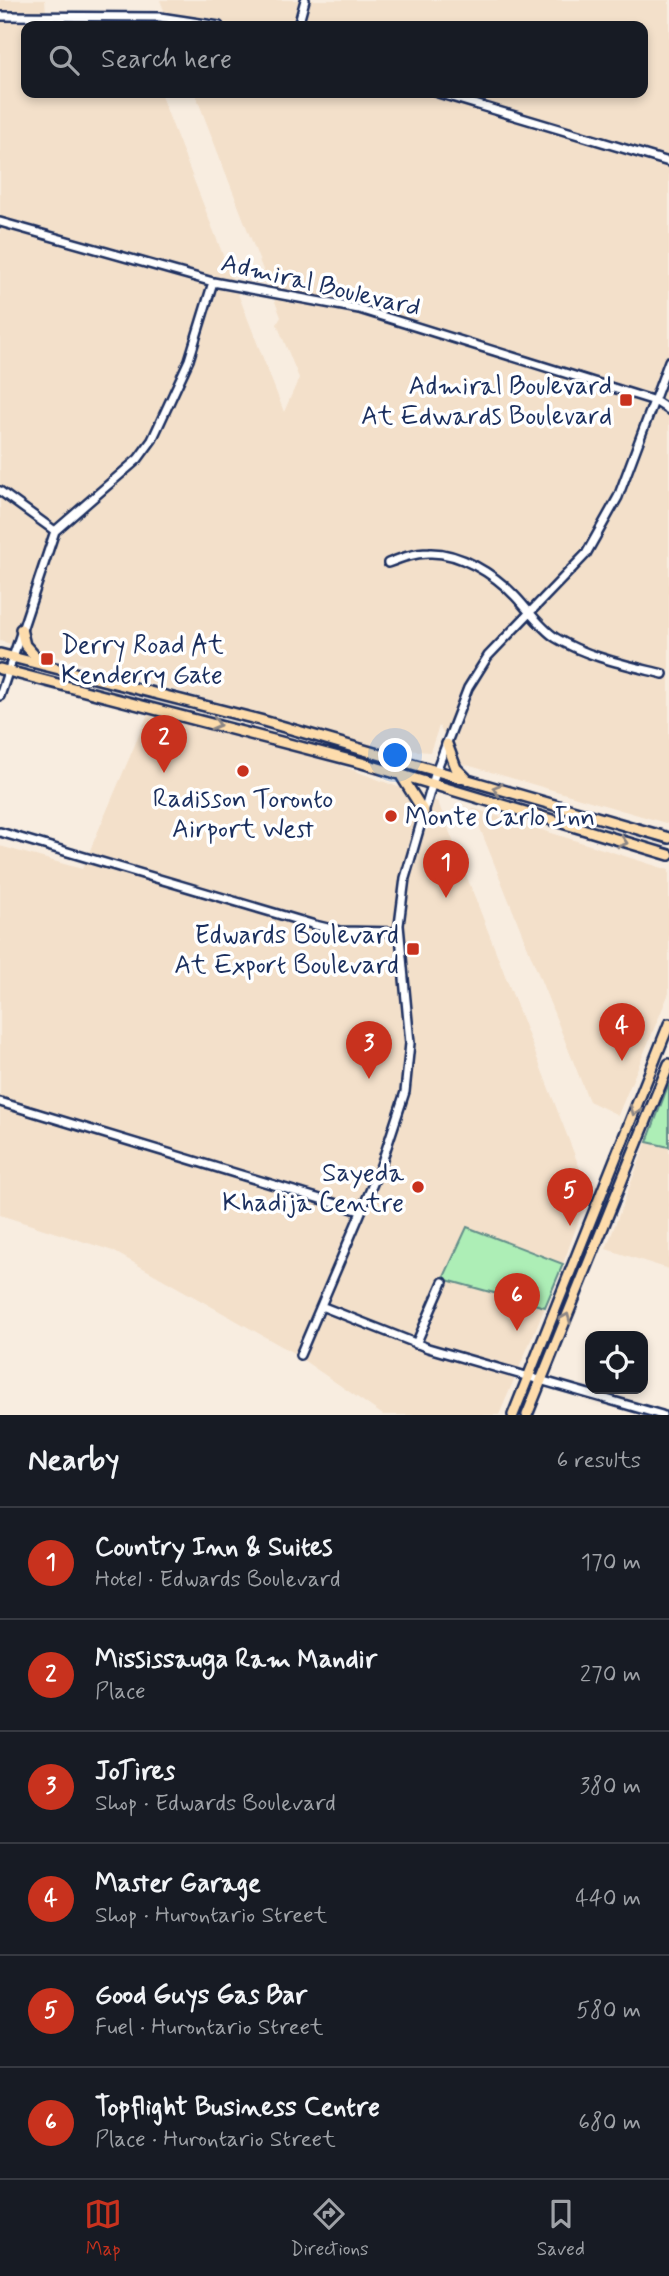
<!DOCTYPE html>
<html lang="en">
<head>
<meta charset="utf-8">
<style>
	body { margin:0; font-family:Mynerve,sans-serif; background:#242831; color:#f1f3f6 }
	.controls { position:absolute; right:21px; bottom:21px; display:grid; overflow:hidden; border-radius:14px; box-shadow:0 4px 10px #0003 }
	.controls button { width:63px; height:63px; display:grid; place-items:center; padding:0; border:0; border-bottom:2px solid #363941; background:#171b24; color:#f1f3f6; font:35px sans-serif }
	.you { position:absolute; left:396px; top:756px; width:24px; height:24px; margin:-18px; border:5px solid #fff; border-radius:50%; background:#1a73e8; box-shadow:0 0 0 10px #1a73e833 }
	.badge { display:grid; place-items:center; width:46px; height:46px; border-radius:50%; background:#c8321e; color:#fff; font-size:23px; font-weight:700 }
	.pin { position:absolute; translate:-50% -58px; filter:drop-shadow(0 2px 4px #0008) }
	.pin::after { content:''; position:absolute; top:37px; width:24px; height:21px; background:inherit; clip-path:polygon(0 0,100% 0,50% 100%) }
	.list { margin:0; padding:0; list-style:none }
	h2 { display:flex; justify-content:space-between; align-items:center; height:91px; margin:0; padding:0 28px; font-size:30px }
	h2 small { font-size:23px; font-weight:400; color:#9ea1a6 }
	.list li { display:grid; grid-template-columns:46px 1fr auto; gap:21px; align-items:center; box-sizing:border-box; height:112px; padding:0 28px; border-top:2px solid #363941 }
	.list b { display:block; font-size:26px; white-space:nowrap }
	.list p { margin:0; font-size:23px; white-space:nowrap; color:#9ea1a6 }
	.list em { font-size:23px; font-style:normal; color:#9ea1a6 }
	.icon { flex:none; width:38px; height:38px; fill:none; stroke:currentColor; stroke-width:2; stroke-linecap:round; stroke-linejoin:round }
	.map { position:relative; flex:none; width:669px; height:1415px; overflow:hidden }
	.search { position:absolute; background:#171b24; box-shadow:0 4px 10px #0003; left:21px; right:21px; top:21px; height:77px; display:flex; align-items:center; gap:18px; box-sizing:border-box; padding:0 24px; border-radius:14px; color:#9ea1a6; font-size:26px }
	.sheet { height:763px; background:#171b24 }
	nav { display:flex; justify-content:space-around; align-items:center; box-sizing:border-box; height:98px; border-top:2px solid #363941; background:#171b24; font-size:19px; color:#9ea1a6 }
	nav a { display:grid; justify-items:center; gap:4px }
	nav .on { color:#c8321e }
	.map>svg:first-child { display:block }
	.built { fill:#f3e0ca }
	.green { fill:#adeeb6; stroke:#648e8a; stroke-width:2 }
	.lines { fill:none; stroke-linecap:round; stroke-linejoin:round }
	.minor-casing { stroke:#1b2f5e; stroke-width:12 }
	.major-casing { stroke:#1b2f5e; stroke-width:14 }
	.minor { stroke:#fff; stroke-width:7 }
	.major { stroke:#fddcac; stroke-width:9 }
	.oneway { stroke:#8c8685 }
	.poi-dot { fill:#c8321e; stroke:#fff; stroke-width:2.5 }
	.labels { text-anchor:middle; stroke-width:7; stroke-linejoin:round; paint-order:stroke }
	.street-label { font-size:26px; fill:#1b2f5e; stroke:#fff }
	.poi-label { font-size:26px; fill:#1b2f5e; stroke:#fff; text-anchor:end }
</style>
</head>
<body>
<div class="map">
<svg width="669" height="1415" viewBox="0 0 669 1415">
	<rect width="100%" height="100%" fill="#f8ede0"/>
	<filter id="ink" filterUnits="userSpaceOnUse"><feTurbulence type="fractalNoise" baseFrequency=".0143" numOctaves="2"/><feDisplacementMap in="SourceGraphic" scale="14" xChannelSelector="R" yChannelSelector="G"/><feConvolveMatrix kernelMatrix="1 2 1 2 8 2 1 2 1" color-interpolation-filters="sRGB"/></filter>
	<g filter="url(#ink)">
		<path class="built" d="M0,0H45L47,26H26V93H160L284,412L299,378L277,324L281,317L195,93H643V26H170L160,0H669V824L460,763L439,726L430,752L381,748L0,641Z
			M148,714L326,760L438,802L582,1174L591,1186L563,1264L467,1227L444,1279L545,1307L499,1415H383L290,1351L113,1251L0,1215V846L82,869Z
			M472,808L669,870V993L618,1115L589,1101Z
			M669,1082V1269L606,1249Z"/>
		<path class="green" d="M669,1083V1147L647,1142Z
			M467,1227L563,1264L545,1307L443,1279Z"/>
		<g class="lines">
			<g class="minor-casing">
				<path id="minor" d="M0,16L160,17L219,26
					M298,26L305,0
					M438,93L669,162
					M0,222L213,282L359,309L655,401L669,410
					M0,491L55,531
					M388,563C401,558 414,553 429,553C459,552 494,574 514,595C527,608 540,628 556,638C587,657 627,665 663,674
					M0,696L55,531L138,459L152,440L189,360L213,282
					M0,832L315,925L340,931L399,932
					M0,1102L360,1211
					M321,1306L428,1348L662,1415
					M416,1344L443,1282
					M300,1355L381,1165L405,1092L410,1043L399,925L405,878L436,771L468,688L488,656L586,554L618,497L669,361"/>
			</g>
			<g class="major-casing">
				<path id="major" d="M21,629L25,645L43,665
					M0,654L260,720L669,838
					M0,669L362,763L669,855
					M447,744L456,768L466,778
					M402,777L424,812
					M513,1415L669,1024
					M527,1415L669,1064"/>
			</g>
			<use href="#minor" class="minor"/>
			<use href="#major" class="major"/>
		</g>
		<defs><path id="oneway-chevron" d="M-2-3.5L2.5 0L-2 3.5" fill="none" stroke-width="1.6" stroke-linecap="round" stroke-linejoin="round" transform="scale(1.75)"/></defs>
		<g class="oneway">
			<use href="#oneway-chevron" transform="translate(216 724) rotate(15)"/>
			<use href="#oneway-chevron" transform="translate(497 789) rotate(-164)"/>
			<use href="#oneway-chevron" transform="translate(623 842) rotate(16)"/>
			<use href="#oneway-chevron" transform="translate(635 1111) rotate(112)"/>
			<use href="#oneway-chevron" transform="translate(566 1318) rotate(-68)"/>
		</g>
	</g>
	<g class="poi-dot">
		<rect x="619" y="393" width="14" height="14" rx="3.5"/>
		<rect x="40" y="652" width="14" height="14" rx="3.5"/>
		<circle cx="243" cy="771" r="7"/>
		<circle cx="391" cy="816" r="7"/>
		<rect x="406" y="942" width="14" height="14" rx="3.5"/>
		<circle cx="418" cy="1187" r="7"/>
	</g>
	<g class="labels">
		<g class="street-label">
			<text transform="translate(321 284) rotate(13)" y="9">Admiral Boulevard</text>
		</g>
		<g class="poi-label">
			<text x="612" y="394">Admiral Boulevard<tspan x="612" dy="30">At Edwards Boulevard</tspan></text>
			<text x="61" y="653" text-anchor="start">Derry Road At<tspan x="61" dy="30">Kenderry Gate</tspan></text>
			<text x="243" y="807" text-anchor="middle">Radisson Toronto<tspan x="243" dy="30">Airport West</tspan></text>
			<text x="405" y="825" text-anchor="start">Monte Carlo Inn</text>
			<text x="399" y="943">Edwards Boulevard<tspan x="399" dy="30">At Export Boulevard</tspan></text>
			<text x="404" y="1181">Sayeda<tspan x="404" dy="30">Khadija Centre</tspan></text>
		</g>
	</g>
</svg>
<div class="controls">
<button><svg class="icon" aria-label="locate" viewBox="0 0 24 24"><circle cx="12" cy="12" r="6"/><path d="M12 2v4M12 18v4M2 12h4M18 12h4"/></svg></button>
</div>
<div class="you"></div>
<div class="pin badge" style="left:446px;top:898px">1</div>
<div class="pin badge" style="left:164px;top:773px">2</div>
<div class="pin badge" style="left:369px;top:1079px">3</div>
<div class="pin badge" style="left:622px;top:1061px">4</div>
<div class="pin badge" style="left:570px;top:1226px">5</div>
<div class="pin badge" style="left:517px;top:1331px">6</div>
<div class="search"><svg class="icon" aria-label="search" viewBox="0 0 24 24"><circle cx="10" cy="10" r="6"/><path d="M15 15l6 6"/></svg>Search here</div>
</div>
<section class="sheet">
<h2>Nearby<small>6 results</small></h2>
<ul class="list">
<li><span class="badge">1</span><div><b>Country Inn &amp; Suites</b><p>Hotel · Edwards Boulevard</p></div><em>170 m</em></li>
<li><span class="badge">2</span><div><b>Mississauga Ram Mandir</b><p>Place</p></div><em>270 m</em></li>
<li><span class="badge">3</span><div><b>JoTires</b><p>Shop · Edwards Boulevard</p></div><em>380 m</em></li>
<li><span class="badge">4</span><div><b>Master Garage</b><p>Shop · Hurontario Street</p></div><em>440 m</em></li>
<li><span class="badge">5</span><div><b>Good Guys Gas Bar</b><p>Fuel · Hurontario Street</p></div><em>580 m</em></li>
<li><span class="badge">6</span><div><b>Topflight Business Centre</b><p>Place · Hurontario Street</p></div><em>680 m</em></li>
</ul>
</section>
<nav>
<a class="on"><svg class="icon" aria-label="map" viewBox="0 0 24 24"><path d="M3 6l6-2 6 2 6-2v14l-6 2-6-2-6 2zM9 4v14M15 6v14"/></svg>Map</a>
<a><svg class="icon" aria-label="directions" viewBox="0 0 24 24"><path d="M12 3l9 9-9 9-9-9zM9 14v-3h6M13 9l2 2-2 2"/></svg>Directions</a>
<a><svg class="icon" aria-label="saved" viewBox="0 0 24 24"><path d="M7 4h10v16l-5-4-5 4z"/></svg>Saved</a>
</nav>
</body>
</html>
